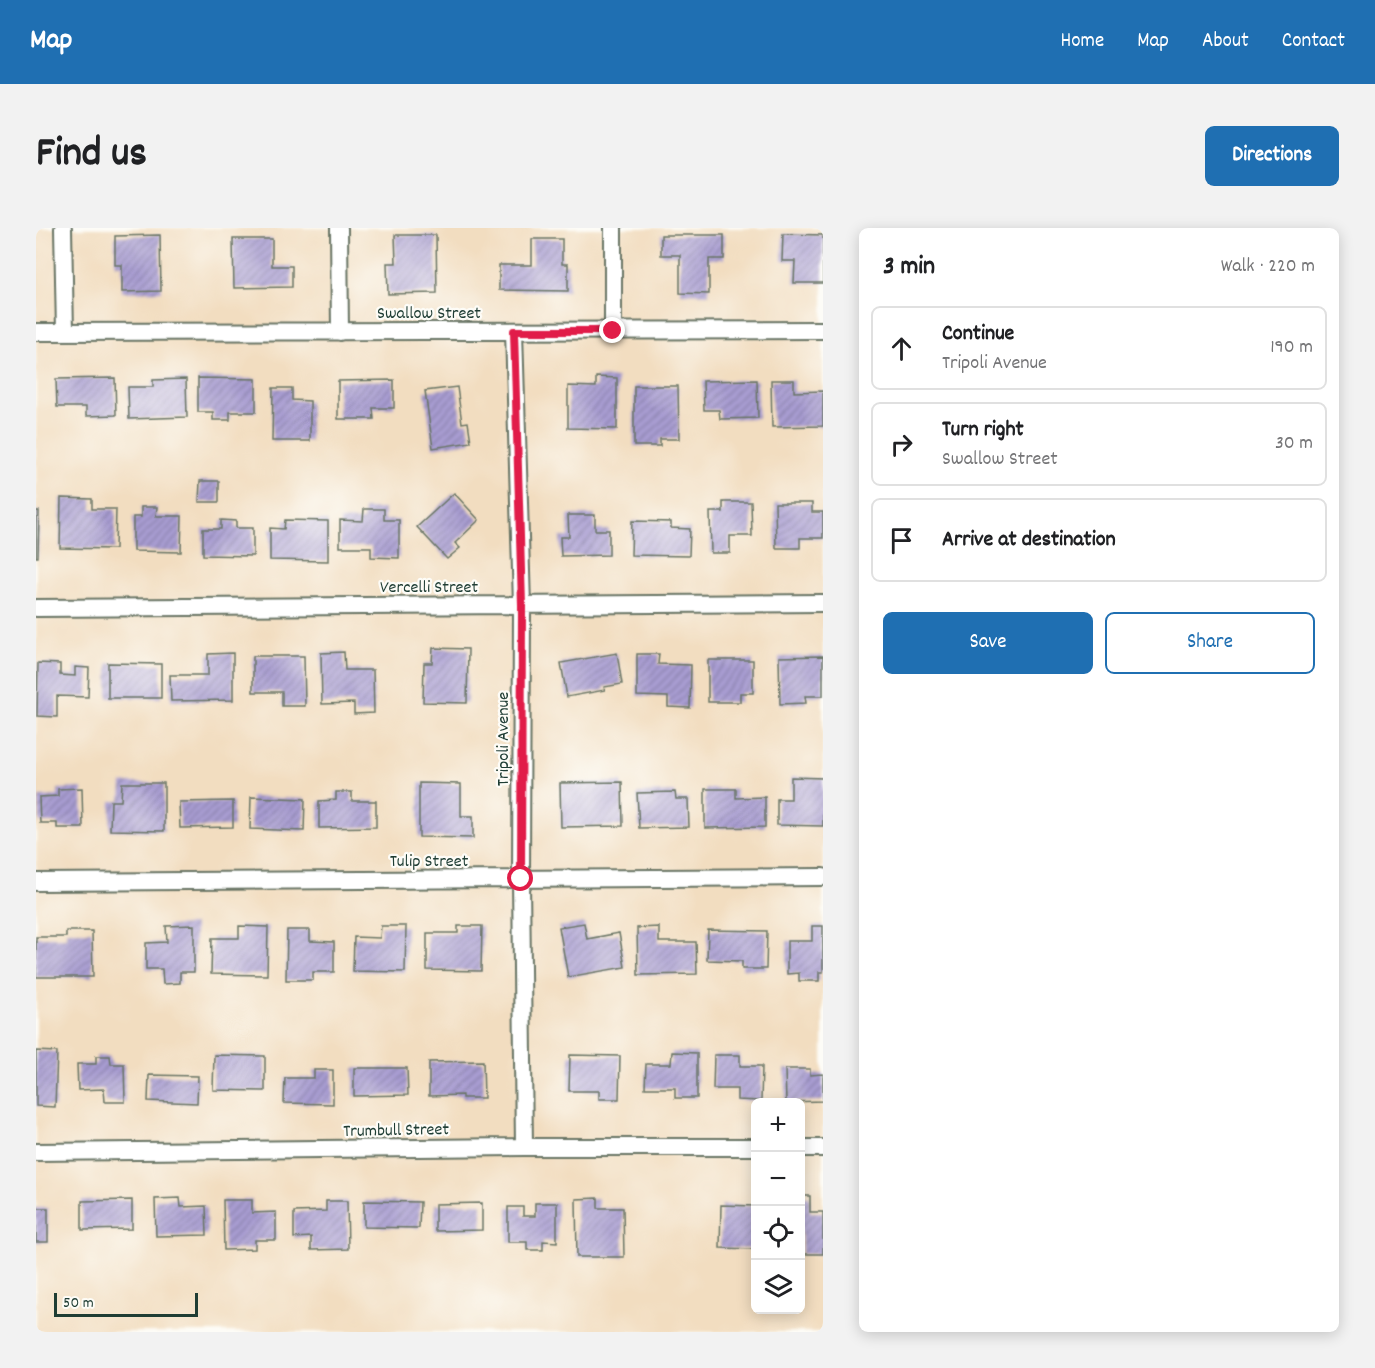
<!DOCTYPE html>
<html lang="en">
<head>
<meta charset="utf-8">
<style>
	body { margin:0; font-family:Dekko,sans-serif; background:#f2f2f2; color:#202124 }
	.controls { position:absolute; right:18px; bottom:18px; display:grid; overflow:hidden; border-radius:9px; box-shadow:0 3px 15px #0003 }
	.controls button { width:54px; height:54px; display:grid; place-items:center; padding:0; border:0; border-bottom:2px solid #e0e0e0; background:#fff; color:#202124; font:30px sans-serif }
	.scale { position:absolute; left:18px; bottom:15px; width:144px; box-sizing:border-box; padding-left:6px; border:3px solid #1f3d34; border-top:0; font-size:16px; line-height:21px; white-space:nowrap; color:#1f3d34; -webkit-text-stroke:4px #fdfcf7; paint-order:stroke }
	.stop { position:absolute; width:18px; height:18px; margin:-14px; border:4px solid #e11d48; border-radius:50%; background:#fff }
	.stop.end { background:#e11d48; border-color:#fff; box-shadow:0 2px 6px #0008 }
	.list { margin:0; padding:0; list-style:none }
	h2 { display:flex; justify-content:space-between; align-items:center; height:78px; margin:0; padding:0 24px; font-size:26px }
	h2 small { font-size:20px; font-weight:400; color:#757577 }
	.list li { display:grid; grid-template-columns:39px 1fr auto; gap:18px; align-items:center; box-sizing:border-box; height:84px; margin:0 12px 12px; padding:0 12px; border:2px solid #e0e0e0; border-radius:9px }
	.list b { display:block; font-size:22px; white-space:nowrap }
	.list p { margin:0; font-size:20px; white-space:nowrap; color:#757577 }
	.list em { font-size:20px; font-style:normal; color:#757577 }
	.actions { display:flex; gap:12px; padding:18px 24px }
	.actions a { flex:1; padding:14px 0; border:2px solid #1f6fb2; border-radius:9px; text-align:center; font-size:21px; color:#1f6fb2 }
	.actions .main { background:#1f6fb2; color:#fff }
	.icon { flex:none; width:33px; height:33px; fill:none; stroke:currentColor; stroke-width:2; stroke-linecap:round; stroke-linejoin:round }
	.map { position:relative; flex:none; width:787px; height:1104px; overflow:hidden; border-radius:9px }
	header { display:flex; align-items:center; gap:36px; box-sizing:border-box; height:84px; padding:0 30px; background:#1f6fb2; color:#fff }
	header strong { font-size:28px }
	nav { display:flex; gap:33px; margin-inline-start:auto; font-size:21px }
	.intro { display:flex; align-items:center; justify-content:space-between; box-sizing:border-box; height:144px; padding:0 36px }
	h1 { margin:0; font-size:42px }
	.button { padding:15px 27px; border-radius:9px; background:#1f6fb2; color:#fff; font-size:21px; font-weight:700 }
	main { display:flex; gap:36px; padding:0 36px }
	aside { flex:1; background:#fff; border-radius:9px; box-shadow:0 3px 15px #0003 }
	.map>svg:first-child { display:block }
	.building { fill:url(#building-hatch) }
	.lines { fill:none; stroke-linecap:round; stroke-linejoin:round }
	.minor-casing { stroke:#697565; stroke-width:20 }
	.minor { stroke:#fff; stroke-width:16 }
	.route { stroke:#e11d48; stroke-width:8 }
	.labels { text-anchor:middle; stroke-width:4.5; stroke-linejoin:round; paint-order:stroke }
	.street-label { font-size:18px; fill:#1f3d34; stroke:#fdfcf7 }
</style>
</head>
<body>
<header>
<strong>Map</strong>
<nav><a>Home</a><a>Map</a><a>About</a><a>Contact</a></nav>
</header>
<div class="intro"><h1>Find us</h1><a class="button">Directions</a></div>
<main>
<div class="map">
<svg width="787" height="1104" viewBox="0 0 787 1104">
	<defs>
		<pattern id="building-hatch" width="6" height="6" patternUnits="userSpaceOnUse" patternTransform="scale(1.5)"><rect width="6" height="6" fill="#a89cd1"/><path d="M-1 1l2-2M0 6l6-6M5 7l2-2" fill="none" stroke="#8880aa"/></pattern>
	</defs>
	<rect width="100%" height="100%" fill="#fdfcf7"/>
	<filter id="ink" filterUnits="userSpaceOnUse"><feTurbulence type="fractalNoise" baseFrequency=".0167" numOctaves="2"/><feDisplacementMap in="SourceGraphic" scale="12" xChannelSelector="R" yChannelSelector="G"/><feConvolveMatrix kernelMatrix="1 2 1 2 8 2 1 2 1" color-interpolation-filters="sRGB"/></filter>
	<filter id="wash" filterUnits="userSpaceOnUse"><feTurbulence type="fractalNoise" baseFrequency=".008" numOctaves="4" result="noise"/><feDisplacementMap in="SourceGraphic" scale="24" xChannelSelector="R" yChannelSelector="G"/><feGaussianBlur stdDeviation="1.35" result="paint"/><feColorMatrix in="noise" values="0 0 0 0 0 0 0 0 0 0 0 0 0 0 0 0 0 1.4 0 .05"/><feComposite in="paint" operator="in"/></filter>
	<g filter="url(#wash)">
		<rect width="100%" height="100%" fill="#f2ddc0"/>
		<g id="blocks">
			<path class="building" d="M747,6L787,7V55H758L759,33H746Z
				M124,7L125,63L86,64V37H79V8Z
				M359,7H400L401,65L352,66L351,35H360Z
				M625,7H688V31H673V66L644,65V27H625Z
				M197,11H236V38H256V59L198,60Z
				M496,11H526V36H532V63L463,62V37H496Z
				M560,149L581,150V201L532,200V158L560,159Z
				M79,150L80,187L50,188V179H21L20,151Z
				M162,150L220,151V184H194V192H177V184H162Z
				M150,151L151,189L93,191L92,159H117V152Z
				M358,152V180H337L338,191H302V153Z
				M721,152L722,190L684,191L683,182H668L667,153Z
				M735,152H758V164L787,163V198L736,199Z
				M598,158H642L643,211H624V218H598Z
				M421,159L426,195L432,194L435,214L397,220L389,163Z
				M237,160H256V172L274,173V213H236Z
				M164,253H183V274H163Z
				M418,265L443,292L419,315L424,320L411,331L381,299Z
				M25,270L56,271V281H80L79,321L24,320Z
				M687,274H715L716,308H694V325H675L674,284H687Z
				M739,275H776V284H787V310H764V320H740Z
				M105,279H121L120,288H146L145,324L97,323V289H105Z
				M328,281H348V292H363V330L335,329V319H304V292L327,293Z
				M0,283H3L2,329H0Z
				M532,287H559V302H573V327L525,328L524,309H533Z
				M185,292L200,293V300H217V328L167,327V301H185Z
				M249,292L292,293V333L234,332V300L248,301Z
				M596,293L635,294V300L654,301L653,328L595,327Z
				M397,420L432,421L431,475L387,474L388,435H396Z
				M308,424L309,442H337L338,485L318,486V475L286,476L285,425Z
				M197,425V472L135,473L134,447H172V426Z
				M581,425L586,456L568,459L569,462L531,469L525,435Z
				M601,426H623L622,436L655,437L654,480L632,479V469L601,468Z
				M217,428H268L269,478H246V464H217Z
				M787,428V468H769L770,475L744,476L743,429Z
				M672,432H717V465H704V474H672Z
				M2,435L24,436V447L39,448V439L53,440L52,469L21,468V489L1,488Z
				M72,435L125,436V470H72Z
				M755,549L787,550V598L741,597V571H755Z
				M586,554L587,598L525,599L524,555Z
				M86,555H128V603L74,602L75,573H85Z
				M383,555L425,556V588H437V610L383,609Z
				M46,560L47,600H21V595H4L3,569L22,568V561Z
				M669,561H700V570L729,569V599L669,600Z
				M300,564H316V573H340V599L283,600V573L300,572Z
				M639,564L640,571H652L653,599L603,600L601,565Z
				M215,569L269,571L268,603L214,601Z
				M197,573V599L144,600L143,574Z
				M548,695L551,711L583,705L589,739L532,749L523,699Z
				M158,697V744H144V755L127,756L126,741H110V715L131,714L130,698Z
				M203,698L232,699L231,747L175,746L176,710H203Z
				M345,698H370L369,744L317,743L318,709L344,710Z
				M422,698H446L445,743L391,742V705H422Z
				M776,698H787V744H783V753H763V745L751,746V713H776Z
				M623,699V714H660L661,746L602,747L601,700Z
				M251,702H274V713L298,714V744H277V752H250Z
				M672,702L731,703L730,741H706V733L671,732Z
				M30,703H56L57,749H0V709H30Z
				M0,823L21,824L19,879L0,878Z
				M636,824L661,825V870H639V860H609L610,836H635Z
				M178,827L229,828V863L177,862Z
				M534,827L584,828L583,871H563V863H533Z
				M678,827H704V838H726L725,873L701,872V861H677Z
				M60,828H74L75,836H88L89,874H69L68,861L42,862L41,836H60Z
				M447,833L448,870H426V867L393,868V834Z
				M318,840H371L372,867L318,868Z
				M749,841H774V847L787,846V873L750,874Z
				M278,842H297V876L248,875L249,850H278Z
				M113,847L162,848L161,875L112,873Z
				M764,968H774V984H787V1026H766Z
				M144,970L145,979L170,978L171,1007L120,1008L119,971Z
				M562,970V980H587L588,1029H541L540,971Z
				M96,972V1001L46,1002V973Z
				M187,972H216V985L240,984V1012H219V1021L188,1022Z
				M290,973H311L312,1021L275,1022V1009L258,1010V984L290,983Z
				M328,973L384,974L383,1000L328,999Z
				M446,975V1002L399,1003V976Z
				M499,975H521V1014L507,1013V1022H491V1014H472V979H487V988H499Z
				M685,977L720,978V1021L684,1020Z
				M0,980H12V1014H0Z"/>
		</g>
	</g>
	<g filter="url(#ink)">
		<use href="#blocks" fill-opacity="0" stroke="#697565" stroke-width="1.5"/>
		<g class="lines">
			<g class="minor-casing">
				<path id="minor" d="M27,0L29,104
					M303,0L304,104
					M577,0V103
					M478,103L486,377L485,651L488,919
					M0,104L787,102
					M0,380L787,375
					M0,654L787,649
					M764,920H787
					M0,924L488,919H720"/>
			</g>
			<use href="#minor" class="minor"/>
		</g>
	</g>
	<g class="lines" filter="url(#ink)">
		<path class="route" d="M485,651L486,377L478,103H577"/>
	</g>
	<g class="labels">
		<g class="street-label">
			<text x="393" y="90">Swallow Street</text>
			<text x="393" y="364">Vercelli Street</text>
			<text transform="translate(466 511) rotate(-90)" y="6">Tripoli Avenue</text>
			<text x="393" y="638">Tulip Street</text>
			<text transform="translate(360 901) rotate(-1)" y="6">Trumbull Street</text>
		</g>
	</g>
</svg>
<div class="controls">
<button>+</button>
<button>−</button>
<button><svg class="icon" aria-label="locate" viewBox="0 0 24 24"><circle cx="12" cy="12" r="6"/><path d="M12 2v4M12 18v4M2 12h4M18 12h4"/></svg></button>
<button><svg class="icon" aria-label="layers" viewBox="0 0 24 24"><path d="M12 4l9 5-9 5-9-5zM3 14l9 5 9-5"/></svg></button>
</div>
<div class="scale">50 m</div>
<div class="stop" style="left:485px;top:651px"></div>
<div class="stop end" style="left:577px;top:103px"></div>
</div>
<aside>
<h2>3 min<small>Walk · 220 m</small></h2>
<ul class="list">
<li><svg class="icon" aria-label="ahead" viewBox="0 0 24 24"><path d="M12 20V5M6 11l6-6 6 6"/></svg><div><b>Continue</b><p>Tripoli Avenue</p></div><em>190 m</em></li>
<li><svg class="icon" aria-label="right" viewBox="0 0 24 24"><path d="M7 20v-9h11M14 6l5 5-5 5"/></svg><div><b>Turn right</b><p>Swallow Street</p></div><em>30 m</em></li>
<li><svg class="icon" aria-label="arrive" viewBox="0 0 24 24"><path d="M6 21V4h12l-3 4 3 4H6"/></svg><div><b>Arrive at destination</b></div></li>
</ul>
<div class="actions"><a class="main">Save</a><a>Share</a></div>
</aside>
</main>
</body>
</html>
